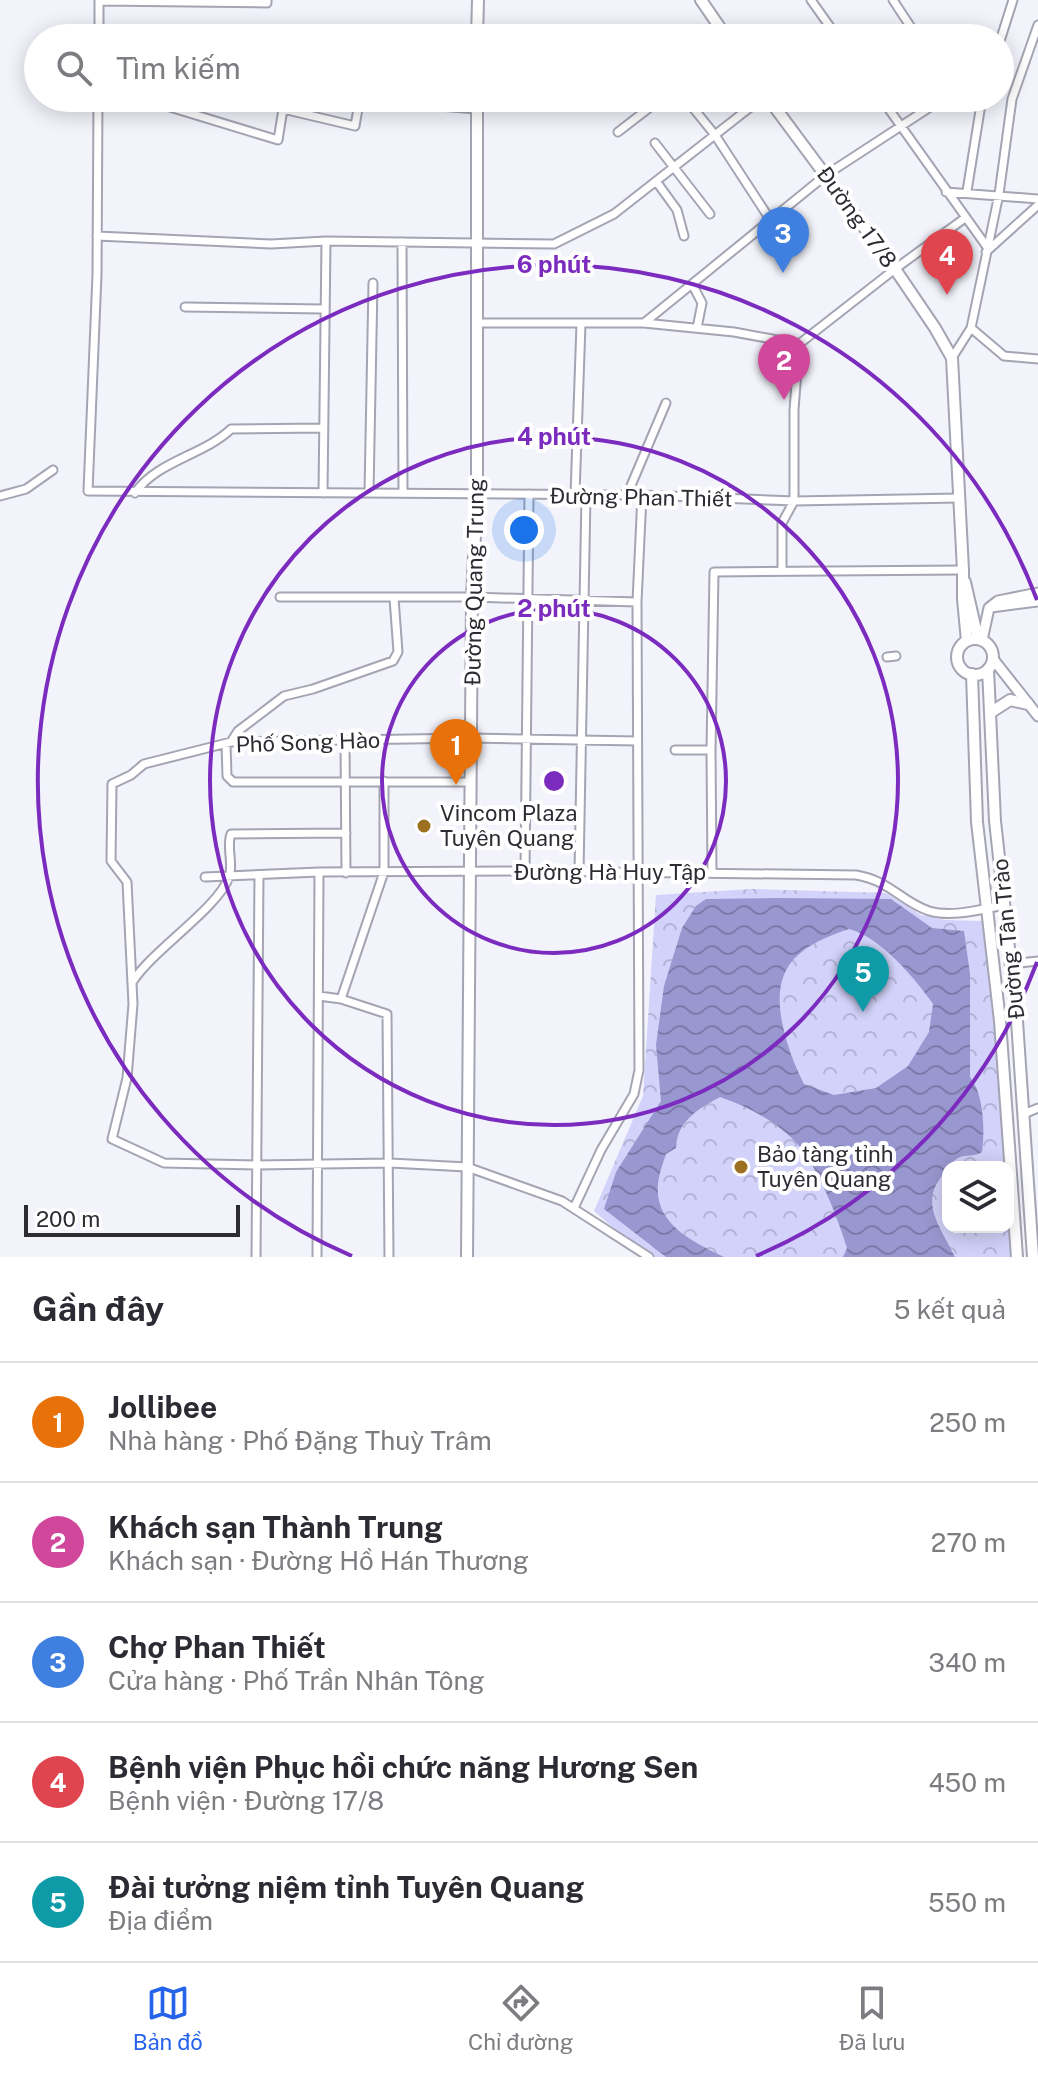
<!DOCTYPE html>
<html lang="vi">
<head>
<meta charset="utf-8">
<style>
	body { margin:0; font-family:"Public Sans",sans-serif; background:#f2f2f3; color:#2b2b33 }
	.controls { position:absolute; right:24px; bottom:24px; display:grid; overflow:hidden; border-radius:16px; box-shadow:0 4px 20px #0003 }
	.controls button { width:72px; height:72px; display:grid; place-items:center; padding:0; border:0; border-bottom:2px solid #e1e1e2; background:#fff; color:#2b2b33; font:40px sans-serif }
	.scale { position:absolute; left:24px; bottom:20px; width:216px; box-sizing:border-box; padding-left:8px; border:4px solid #2c2c32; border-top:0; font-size:22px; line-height:28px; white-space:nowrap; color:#2c2c32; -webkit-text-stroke:6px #fff; paint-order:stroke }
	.you { position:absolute; left:524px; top:530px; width:28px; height:28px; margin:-20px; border:6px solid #fff; border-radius:50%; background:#1a73e8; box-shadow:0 0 0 12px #1a73e833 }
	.badge { display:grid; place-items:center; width:52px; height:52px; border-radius:50%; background:#2563eb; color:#fff; font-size:26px; font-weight:700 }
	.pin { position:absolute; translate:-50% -66px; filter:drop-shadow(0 2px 4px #0008) }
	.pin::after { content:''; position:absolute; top:42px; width:28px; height:24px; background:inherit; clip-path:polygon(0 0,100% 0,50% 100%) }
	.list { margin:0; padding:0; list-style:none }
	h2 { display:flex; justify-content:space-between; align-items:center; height:104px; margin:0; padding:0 32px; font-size:34px }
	h2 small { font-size:26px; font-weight:400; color:#7c7c81 }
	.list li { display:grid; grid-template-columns:52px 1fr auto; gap:24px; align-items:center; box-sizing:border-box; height:120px; padding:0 32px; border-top:2px solid #e1e1e2 }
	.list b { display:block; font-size:30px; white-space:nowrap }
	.list p { margin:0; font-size:26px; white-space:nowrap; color:#7c7c81 }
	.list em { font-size:26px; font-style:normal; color:#7c7c81 }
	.icon { flex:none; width:44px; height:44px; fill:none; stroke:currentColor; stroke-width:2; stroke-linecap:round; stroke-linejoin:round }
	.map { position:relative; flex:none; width:1038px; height:1257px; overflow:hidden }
	.search { position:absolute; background:#fff; box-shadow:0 4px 20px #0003; left:24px; right:24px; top:24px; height:88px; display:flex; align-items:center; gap:20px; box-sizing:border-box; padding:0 28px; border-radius:44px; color:#7c7c81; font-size:30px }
	.sheet { height:704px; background:#fff }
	nav { display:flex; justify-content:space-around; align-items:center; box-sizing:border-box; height:112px; border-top:2px solid #e1e1e2; background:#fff; font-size:22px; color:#7c7c81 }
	nav a { display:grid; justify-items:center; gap:4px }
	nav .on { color:#2563eb }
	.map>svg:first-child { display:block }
	.forest { fill:url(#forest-crowns); fill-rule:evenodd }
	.water { fill:url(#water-waves); fill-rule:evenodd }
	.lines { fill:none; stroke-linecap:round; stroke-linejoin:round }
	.minor-casing { stroke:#a4a4b3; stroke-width:11 }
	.tertiary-casing { stroke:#a4a4b3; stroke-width:13 }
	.secondary-casing { stroke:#a4a4b3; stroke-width:14 }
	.minor { stroke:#fff; stroke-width:7 }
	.tertiary { stroke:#fff; stroke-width:9 }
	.secondary { stroke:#fff; stroke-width:10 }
	.ring { fill:none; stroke:#7b2cbf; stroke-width:4 }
	.poi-dot { fill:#9d6f20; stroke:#fff; stroke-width:3 }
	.labels { text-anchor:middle; stroke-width:8; stroke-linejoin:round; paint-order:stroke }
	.street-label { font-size:22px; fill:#2c2c32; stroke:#fff }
	.poi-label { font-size:22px; fill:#2c2c32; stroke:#fff; text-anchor:start }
	.centre { fill:#7b2cbf; stroke:#fff; stroke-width:4 }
	.ring-label { font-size:24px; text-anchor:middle; font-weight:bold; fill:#7b2cbf; stroke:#fff; stroke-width:8; stroke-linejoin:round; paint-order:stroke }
</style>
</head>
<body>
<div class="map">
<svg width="1038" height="1257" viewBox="0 0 1038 1257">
	<defs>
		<pattern id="forest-crowns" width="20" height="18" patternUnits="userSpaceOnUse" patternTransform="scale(2)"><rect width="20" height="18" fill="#d2d2fa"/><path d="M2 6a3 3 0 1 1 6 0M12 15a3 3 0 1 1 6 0" fill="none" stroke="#b4b4d7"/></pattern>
		<pattern id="water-waves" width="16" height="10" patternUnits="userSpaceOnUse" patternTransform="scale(2)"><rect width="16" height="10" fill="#9997cf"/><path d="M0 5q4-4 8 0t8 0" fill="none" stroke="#7d7ba9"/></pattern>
	</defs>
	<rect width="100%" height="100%" fill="#f3f3fc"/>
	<path class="forest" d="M752,889L886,893L921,915L944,920L983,921L1014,1187L1011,1257H647L594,1211L643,1096L656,895ZM948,1167H1008V1227H948Z"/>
	<path class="water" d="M776,898L891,899L932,928L964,931L970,974V1077C984,1094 985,1130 982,1152C975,1157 966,1154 958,1158C951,1162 947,1171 942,1176C919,1204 942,1229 955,1257H843L847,1248C838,1218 819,1170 799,1146C780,1123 747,1106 720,1097C698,1109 677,1121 676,1148L666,1154C663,1163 659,1174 658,1184C654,1224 693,1242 724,1257H666L604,1209L616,1172L661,1101L656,1045L664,986L682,928L696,906L706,899ZM849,929C879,936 916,979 933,1004L929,1032L908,1066L876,1088L834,1095L804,1084C790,1057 771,1005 784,975C794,949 825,937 849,929Z"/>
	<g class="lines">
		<g class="minor-casing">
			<path id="minor" d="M811,0L838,38
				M893,0L918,38
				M100,1L267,3V0
				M99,38V0
				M1000,41L1013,0
				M98,98L97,275L88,491L642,495L794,501L959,498
				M115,98L150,101L278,140L283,109L355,126L359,103L364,100L477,109
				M685,98L715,135L771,221
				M881,98L987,247
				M618,132L662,98
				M655,143L710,214
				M656,181L677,210L684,236
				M967,191L982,98
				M946,192L1038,199
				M97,236L271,244L326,241L554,244L614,214L762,98
				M402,242L403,493
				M986,252L1038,205
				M692,284L702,303L697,328
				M185,307L323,309
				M477,323H644L734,332L799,344L895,269L965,218
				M644,323L826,175L944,98
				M971,328L1004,356L1038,359
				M952,358L971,328L999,194L1012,99L1038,25
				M135,493C157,461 204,455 231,429L321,428
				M323,493L326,241
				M369,493L373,283
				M575,495L581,324
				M627,495L666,403
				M0,496L26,489L53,470
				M782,571V523L794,501V410L799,344
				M280,597H472L637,602
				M887,657L896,656
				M345,741L346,873
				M637,741L470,738L231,742L144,764L131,775L112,784L111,861L127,882L133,1004L127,1078L112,1139L164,1163L256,1165L390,1163L467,1167L562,1201L649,1257
				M231,742L238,731L284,696L313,689L393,661L398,652L394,598
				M226,744L227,776L233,782H470
				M675,750H711
				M525,871L529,494
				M579,872L586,495
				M712,872L711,750L714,572L963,570
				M205,877L319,872L525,871L856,875C891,881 900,901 929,911C952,918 981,909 1005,905
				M1010,964L1038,961
				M133,981C154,949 218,908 229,877C234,864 226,847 231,834L346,833
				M319,996L341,999L387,1014L389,1257
				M341,999L384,872V781
				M1024,1114L1038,1108
				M574,1208L601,1150L634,1094L639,1070L637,602L642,495
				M256,1257L259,875
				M317,1257L319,872"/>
		</g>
		<g class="tertiary-casing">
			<path id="tertiary" d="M991,607L1038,601
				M982,640L989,608L998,601L1038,593
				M993,659L1038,716"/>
		</g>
		<g class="secondary-casing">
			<path id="secondary" d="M701,0L727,38
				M477,38L478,0
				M768,98L895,269L935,328L952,358L963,570V599L967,641
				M965,582L978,639
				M957 657a18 18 0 1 1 36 0a18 18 0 1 1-36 0Z
				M988,669L995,821L1017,1021L1033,1257
				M972,674L977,822L1000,1021L1017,1257
				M990,713L1010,700L1028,704
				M467,1257L472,597L477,494V98"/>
		</g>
		<use href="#minor" class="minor"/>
		<use href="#tertiary" class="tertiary"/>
		<use href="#secondary" class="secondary"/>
	</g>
	<g class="ring">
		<circle cx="554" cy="781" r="172"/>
		<circle cx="554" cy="781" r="344"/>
		<path d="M1037 962A516 516 0 0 1 756 1256M352 1256A516 516 0 1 1 1037 600"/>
	</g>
	<g class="poi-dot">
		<circle cx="424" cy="826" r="8"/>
		<circle cx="741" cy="1167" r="8"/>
	</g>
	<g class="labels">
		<g class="street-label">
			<text transform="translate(857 217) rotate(54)" y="8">Đường 17/8</text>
			<text transform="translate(641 497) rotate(1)" y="8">Đường Phan Thiết</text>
			<text transform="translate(474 582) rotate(-89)" y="8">Đường Quang Trung</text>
			<text transform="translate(308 742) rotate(-2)" y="8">Phố Song Hào</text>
			<text x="610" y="880">Đường Hà Huy Tập</text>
			<text transform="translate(1008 939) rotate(-96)" y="8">Đường Tân Trào</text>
		</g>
		<g class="poi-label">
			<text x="440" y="821">Vincom Plaza<tspan x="440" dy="25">Tuyên Quang</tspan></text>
			<text x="757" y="1162">Bảo tàng tỉnh<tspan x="757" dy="25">Tuyên Quang</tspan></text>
		</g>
	</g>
	<circle cx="554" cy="781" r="12" class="centre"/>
	<g class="ring-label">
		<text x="554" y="273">6 phút</text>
		<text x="554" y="445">4 phút</text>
		<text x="554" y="617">2 phút</text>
	</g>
</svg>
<div class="controls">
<button><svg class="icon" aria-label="layers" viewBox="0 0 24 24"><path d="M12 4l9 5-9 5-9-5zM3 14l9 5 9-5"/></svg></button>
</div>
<div class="scale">200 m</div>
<div class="you"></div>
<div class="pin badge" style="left:456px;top:785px;background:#e8710a">1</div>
<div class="pin badge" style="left:784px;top:400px;background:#d1479c">2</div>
<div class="pin badge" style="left:783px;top:273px;background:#3f7fe0">3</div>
<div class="pin badge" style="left:947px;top:295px;background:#e0444e">4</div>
<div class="pin badge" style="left:863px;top:1012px;background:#0f9aa8">5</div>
<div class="search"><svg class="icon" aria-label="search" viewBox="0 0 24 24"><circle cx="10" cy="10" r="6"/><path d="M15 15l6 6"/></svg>Tìm kiếm</div>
</div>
<section class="sheet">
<h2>Gần đây<small>5 kết quả</small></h2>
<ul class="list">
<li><span class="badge" style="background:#e8710a">1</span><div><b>Jollibee</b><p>Nhà hàng · Phố Đặng Thuỳ Trâm</p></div><em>250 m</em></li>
<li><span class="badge" style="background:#d1479c">2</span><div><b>Khách sạn Thành Trung</b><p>Khách sạn · Đường Hồ Hán Thương</p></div><em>270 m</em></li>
<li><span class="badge" style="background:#3f7fe0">3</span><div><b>Chợ Phan Thiết</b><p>Cửa hàng · Phố Trần Nhân Tông</p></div><em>340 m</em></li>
<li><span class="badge" style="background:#e0444e">4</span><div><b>Bệnh viện Phục hồi chức năng Hương Sen</b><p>Bệnh viện · Đường 17/8</p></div><em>450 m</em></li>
<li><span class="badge" style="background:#0f9aa8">5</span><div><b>Đài tưởng niệm tỉnh Tuyên Quang</b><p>Địa điểm</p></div><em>550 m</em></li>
</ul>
</section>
<nav>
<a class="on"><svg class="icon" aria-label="map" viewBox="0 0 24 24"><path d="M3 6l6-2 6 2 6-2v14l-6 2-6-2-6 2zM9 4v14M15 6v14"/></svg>Bản đồ</a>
<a><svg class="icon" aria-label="directions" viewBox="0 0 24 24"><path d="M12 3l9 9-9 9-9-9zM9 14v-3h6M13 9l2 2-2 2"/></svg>Chỉ đường</a>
<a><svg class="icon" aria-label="saved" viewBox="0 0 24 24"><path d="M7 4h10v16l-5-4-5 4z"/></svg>Đã lưu</a>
</nav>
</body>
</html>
